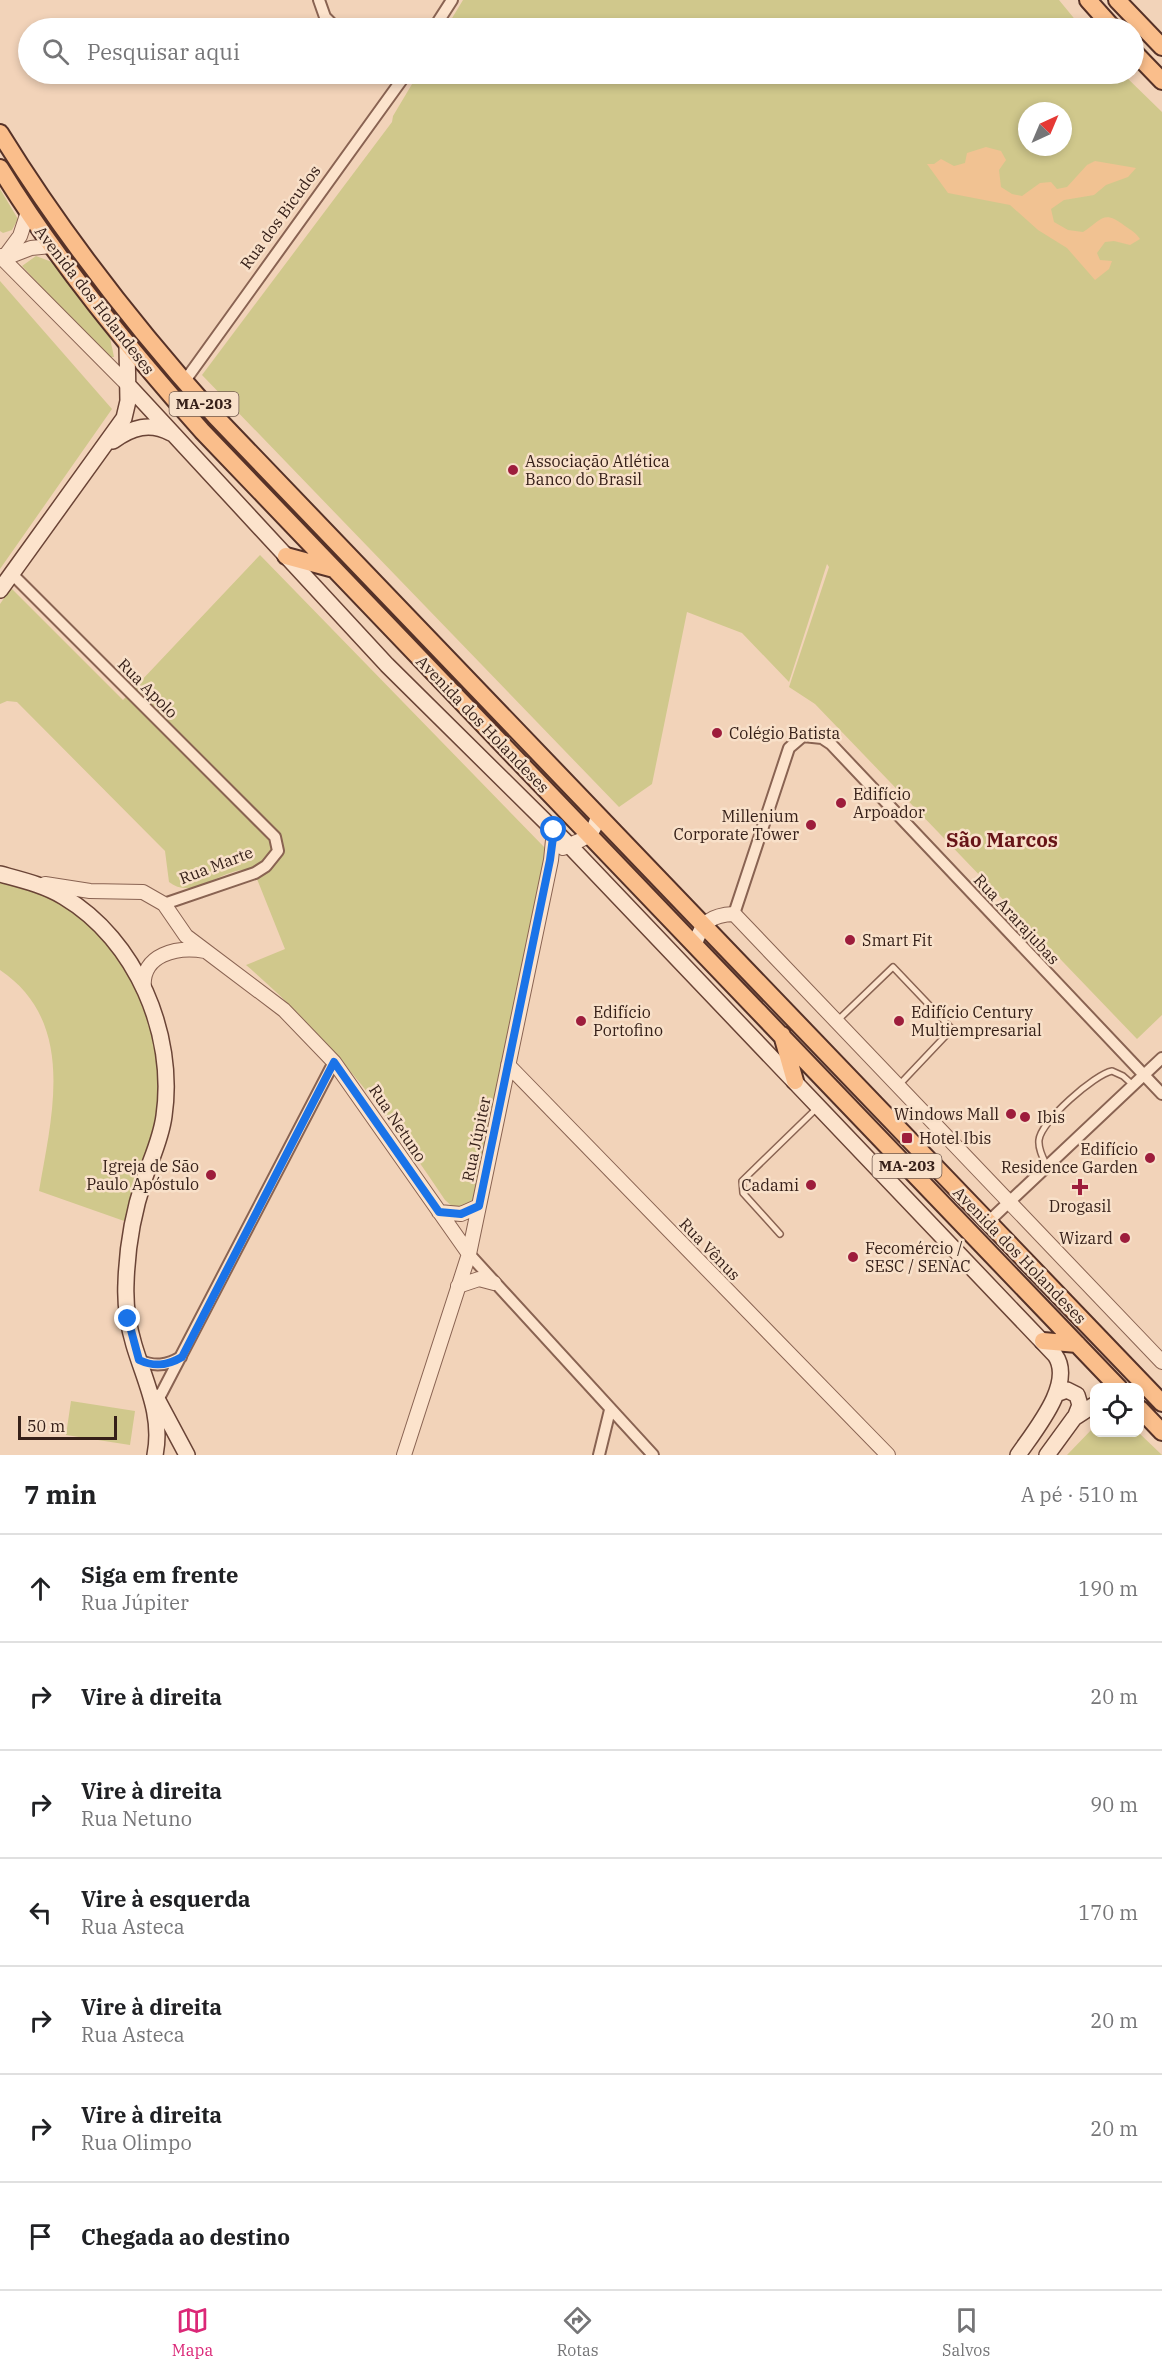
<!DOCTYPE html>
<html lang="pt">
<head>
<meta charset="utf-8">
<style>
	body { margin:0; font-family:"IBM Plex Serif",serif; background:#f6f6f6; color:#202124 }
	.controls { position:absolute; right:18px; bottom:18px; display:grid; overflow:hidden; border-radius:12px; box-shadow:0 3px 9px #0003 }
	.controls button { width:54px; height:54px; display:grid; place-items:center; padding:0; border:0; border-bottom:2px solid #e0e0e0; background:#fff; color:#202124; font:30px sans-serif }
	.compass { position:absolute; left:1018px; top:102px; width:54px; height:54px; border-radius:50%; background:#fff; box-shadow:0 3px 9px #0003; rotate:44deg }
	.scale { position:absolute; left:18px; bottom:15px; width:99px; box-sizing:border-box; padding-left:6px; border:3px solid #362019; border-top:0; font-size:16px; line-height:21px; white-space:nowrap; color:#362019; -webkit-text-stroke:4px #f8e0c9; paint-order:stroke }
	.stop { position:absolute; width:18px; height:18px; margin:-14px; border:4px solid #1a73e8; border-radius:50%; background:#fff }
	.stop.end { background:#1a73e8; border-color:#fff; box-shadow:0 2px 6px #0008 }
	.list { margin:0; padding:0; list-style:none }
	h2 { display:flex; justify-content:space-between; align-items:center; height:78px; margin:0; padding:0 24px; font-size:26px }
	h2 small { font-size:20px; font-weight:400; color:#757577 }
	.list li { display:grid; grid-template-columns:39px 1fr auto; gap:18px; align-items:center; box-sizing:border-box; height:108px; padding:0 24px; border-top:2px solid #e0e0e0 }
	.list b { display:block; font-size:22px; white-space:nowrap }
	.list p { margin:0; font-size:20px; white-space:nowrap; color:#757577 }
	.list em { font-size:20px; font-style:normal; color:#757577 }
	.icon { flex:none; width:33px; height:33px; fill:none; stroke:currentColor; stroke-width:2; stroke-linecap:round; stroke-linejoin:round }
	.map { position:relative; flex:none; width:1162px; height:1455px; overflow:hidden }
	.search { position:absolute; background:#fff; box-shadow:0 3px 9px #0003; left:18px; right:18px; top:18px; height:66px; display:flex; align-items:center; gap:15px; box-sizing:border-box; padding:0 21px; border-radius:33px; color:#757577; font-size:22px }
	.sheet { height:834px; background:#fff }
	nav { display:flex; justify-content:space-around; align-items:center; box-sizing:border-box; height:84px; border-top:2px solid #e0e0e0; background:#fff; font-size:16px; color:#757577 }
	nav a { display:grid; justify-items:center; gap:3px }
	nav .on { color:#db2777 }
	.map>svg:first-child { display:block }
	.green { fill:#d0c88c; fill-rule:evenodd }
	.sand { fill:#f1c292 }
	.lines { fill:none; stroke-linecap:round; stroke-linejoin:round }
	.service-casing { stroke:#896352; stroke-width:8 }
	.minor-casing { stroke:#896352; stroke-width:14 }
	.tertiary-casing { stroke:#896352; stroke-width:16 }
	.secondary-casing { stroke:#6a4436; stroke-width:18 }
	.primary-casing { stroke:#563228; stroke-width:20 }
	.service { stroke:#fce3cc; stroke-width:5 }
	.minor { stroke:#fce3cc; stroke-width:10 }
	.tertiary { stroke:#fce3cc; stroke-width:14 }
	.secondary { stroke:#fce3cc; stroke-width:15 }
	.primary { stroke:#fabe8b; stroke-width:16 }
	.route { stroke:#1a73e8; stroke-width:8 }
	.poi-dot { fill:#9d1d3c; stroke:#f8e0c9; stroke-width:2 }
	.labels { text-anchor:middle; stroke-width:5; stroke-linejoin:round; paint-order:stroke }
	.shield { fill:#f8e0c9; stroke:#705a4e; stroke-width:1.5 }
	.shield-label { font-size:15px; font-weight:bold; fill:#362019 }
	.street-label { font-size:16px; fill:#362019; stroke:#f8e0c9 }
	.poi-label { font-size:16px; fill:#362019; stroke:#f8e0c9; text-anchor:start }
	.quarter-label { font-size:20px; font-weight:bold; fill:#671417; stroke:#f8e0c9 }
</style>
</head>
<body>
<div class="map">
<svg width="1162" height="1455" viewBox="0 0 1162 1455">
	<rect width="100%" height="100%" fill="#f2d3b9"/>
	<path class="green" d="M463,0H1059L1082,28H446Z
		M418,74H1123L1162,112V1015L1137,1039L815,704L789,687L829,567L827,564L789,682L742,633L687,612L652,784L619,807L202,375L392,122L393,116ZM1027,111H1063V147H1027Z
		M0,189L18,219L12,230L3,233L0,231Z
		M36,256L52,262L110,338L114,357H106L22,266Z
		M0,281L112,409L0,569Z
		M260,555L546,849L473,1205L454,1208L445,1200C388,1114 325,1032 246,965L285,949L257,879L250,870C223,866 194,902 169,882L165,851L17,702L7,701L0,704V604L11,588L123,700Z
		M0,881L42,891L68,908L92,926L141,989L161,1064L159,1112L127,1222L39,1191C52,1115 77,1022 0,970Z
		M71,1401L135,1411L130,1445L66,1435Z
		M1094,1427V1432L1139,1433L1162,1455H1067Z"/>
	<path class="sand" d="M986,147L1001,151L1006,160L999,170L1001,187L1012,194L1022,196L1040,183L1051,182L1057,189L1067,187L1087,165L1095,161L1136,168L1128,177L1106,185L1094,195L1064,200L1051,209L1054,222L1068,230L1083,232C1102,220 1103,209 1125,226C1131,230 1136,233 1140,239L1130,245L1114,241L1105,242L1097,253L1100,260L1112,261L1109,269L1095,280L1067,248L1038,230L1010,205L948,193L927,164H934L941,159L954,166L965,163L967,153Z"/>
	<g class="lines">
		<g class="service-casing">
			<path id="service" d="M837,1021L893,967L952,1029L899,1085
				M1047,1166C1043,1158 1038,1149 1039,1140C1041,1121 1095,1074 1112,1071L1123,1076L1133,1085
				M780,1234L743,1193L742,1181L818,1107"/>
		</g>
		<g class="minor-casing">
			<path id="minor" d="M319,0L325,17L336,28
				M434,28L452,0
				M184,382L406,74
				M12,574L275,837L278,851L266,866L255,873L164,904
				M734,914L789,748L803,736L822,738L831,744L1162,1094
				M988,1222L1162,1058
				M469,1254L653,1455
				M139,1360C154,1367 167,1366 181,1357
				M158,1400L334,1062
				M599,1455L610,1410"/>
		</g>
		<g class="tertiary-casing">
			<path id="tertiary" d="M0,256L128,385
				M5,258L31,248L51,246
				M3,259L20,236L28,212
				M563,848C582,838 592,841 598,816
				M45,884L90,891L143,892L164,904L186,936L284,1010L334,1062L469,1254
				M695,944C702,922 711,915 734,914L1162,1362
				M144,989C140,954 178,946 205,951
				M508,1065L888,1455
				M439,1212L461,1214L479,1206
				M458,1286L479,1279L494,1283
				M404,1455L469,1254L551,860L554,830"/>
		</g>
		<g class="secondary-casing">
			<path id="secondary" d="M128,385L387,665L569,845L1055,1355C1075,1383 1035,1430 1018,1455
				M113,441C132,427 150,422 171,433
				M0,590L124,418L128,401L127,345
				M0,874C22,880 44,885 64,897C136,940 176,1034 164,1116C161,1139 151,1159 144,1180C133,1213 127,1248 126,1283C125,1303 128,1325 134,1345C145,1382 163,1415 155,1455
				M1056,1394L1067,1390L1077,1395L1080,1405L1076,1415
				M156,1397L187,1455
				M1047,1455L1074,1418L1094,1405"/>
		</g>
		<g class="primary-casing">
			<path id="primary" d="M1088,0L1113,28
				M1117,0L1162,47
				M1134,52L1162,81
				M0,133C63,235 135,327 215,416L1162,1403
				M0,168C58,263 129,348 202,431L1119,1388
				M286,556L334,569
				M782,1035L795,1081
				M1043,1341L1077,1344
				M1140,1409L1162,1432"/>
		</g>
		<use href="#service" class="service"/>
		<use href="#minor" class="minor"/>
		<use href="#tertiary" class="tertiary"/>
		<use href="#secondary" class="secondary"/>
		<use href="#primary" class="primary"/>
	</g>
	<g class="lines">
		<path class="route" d="M128,1319L139,1360C154,1367 167,1366 182,1357L334,1062L439,1212L461,1214L479,1206L550,860L554,830"/>
	</g>
	<g class="poi-dot">
		<circle cx="513" cy="470" r="6"/>
		<circle cx="717" cy="733" r="6"/>
		<circle cx="841" cy="803" r="6"/>
		<circle cx="811" cy="825" r="6"/>
		<circle cx="850" cy="940" r="6"/>
		<circle cx="581" cy="1021" r="6"/>
		<circle cx="899" cy="1021" r="6"/>
		<circle cx="1011" cy="1114" r="6"/>
		<circle cx="1025" cy="1117" r="6"/>
		<rect x="901" y="1132" width="12" height="12" rx="3"/>
		<circle cx="1150" cy="1158" r="6"/>
		<circle cx="211" cy="1175" r="6"/>
		<circle cx="811" cy="1185" r="6"/>
		<path d="M1077 1178h6v6h6v6h-6v6h-6v-6h-6v-6h6z"/>
		<circle cx="1125" cy="1238" r="6"/>
		<circle cx="853" cy="1257" r="6"/>
	</g>
	<g class="labels">
		<g class="shield">
			<rect x="169.5" y="392" width="69" height="24" rx="4.5"/>
			<rect x="872.5" y="1154" width="69" height="24" rx="4.5"/>
		</g>
		<g class="shield-label">
			<text x="204" y="409">MA-203</text>
			<text x="907" y="1171">MA-203</text>
		</g>
		<g class="street-label">
			<text transform="translate(280 217) rotate(-54)" y="6">Rua dos Bicudos</text>
			<text transform="translate(95 300) rotate(52)" y="6">Avenida dos Holandeses</text>
			<text transform="translate(148 688) rotate(45)" y="6">Rua Apolo</text>
			<text transform="translate(483 724) rotate(46)" y="6">Avenida dos Holandeses</text>
			<text transform="translate(216 865) rotate(-21)" y="6">Rua Marte</text>
			<text transform="translate(1017 919) rotate(47)" y="6">Rua Ararajubas</text>
			<text transform="translate(398 1123) rotate(56)" y="6">Rua Netuno</text>
			<text transform="translate(476 1139) rotate(-78)" y="6">Rua Júpiter</text>
			<text transform="translate(710 1249) rotate(46)" y="6">Rua Vênus</text>
			<text transform="translate(1020 1255) rotate(46)" y="6">Avenida dos Holandeses</text>
		</g>
		<g class="poi-label">
			<text x="525" y="467">Associação Atlética<tspan x="525" dy="18">Banco do Brasil</tspan></text>
			<text x="729" y="739">Colégio Batista</text>
			<text x="853" y="800">Edifício<tspan x="853" dy="18">Arpoador</tspan></text>
			<text x="799" y="822" text-anchor="end">Millenium<tspan x="799" dy="18">Corporate Tower</tspan></text>
			<text x="862" y="946">Smart Fit</text>
			<text x="593" y="1018">Edifício<tspan x="593" dy="18">Portofino</tspan></text>
			<text x="911" y="1018">Edifício Century<tspan x="911" dy="18">Multiempresarial</tspan></text>
			<text x="999" y="1120" text-anchor="end">Windows Mall</text>
			<text x="1037" y="1123">Ibis</text>
			<text x="919" y="1144">Hotel Ibis</text>
			<text x="1138" y="1155" text-anchor="end">Edifício<tspan x="1138" dy="18">Residence Garden</tspan></text>
			<text x="199" y="1172" text-anchor="end">Igreja de São<tspan x="199" dy="18">Paulo Apóstulo</tspan></text>
			<text x="799" y="1191" text-anchor="end">Cadami</text>
			<text x="1080" y="1212" text-anchor="middle">Drogasil</text>
			<text x="1113" y="1244" text-anchor="end">Wizard</text>
			<text x="865" y="1254">Fecomércio /<tspan x="865" dy="18">SESC / SENAC</tspan></text>
		</g>
		<g class="quarter-label">
			<text x="1002" y="847">São Marcos</text>
		</g>
	</g>
</svg>
<div class="controls">
<button><svg class="icon" aria-label="locate" viewBox="0 0 24 24"><circle cx="12" cy="12" r="6"/><path d="M12 2v4M12 18v4M2 12h4M18 12h4"/></svg></button>
</div>
<svg class="compass" viewBox="-18 -18 36 36"><path d="M0-13l5 13h-10z" fill="#e53935"/><path d="M0 13l5-13h-10z" fill="#757577"/></svg>
<div class="scale">50 m</div>
<div class="stop" style="left:554px;top:830px"></div>
<div class="stop end" style="left:128px;top:1319px"></div>
<div class="search"><svg class="icon" aria-label="search" viewBox="0 0 24 24"><circle cx="10" cy="10" r="6"/><path d="M15 15l6 6"/></svg>Pesquisar aqui</div>
</div>
<section class="sheet">
<h2>7 min<small>A pé · 510 m</small></h2>
<ul class="list">
<li><svg class="icon" aria-label="ahead" viewBox="0 0 24 24"><path d="M12 20V5M6 11l6-6 6 6"/></svg><div><b>Siga em frente</b><p>Rua Júpiter</p></div><em>190 m</em></li>
<li><svg class="icon" aria-label="right" viewBox="0 0 24 24"><path d="M7 20v-9h11M14 6l5 5-5 5"/></svg><div><b>Vire à direita</b></div><em>20 m</em></li>
<li><svg class="icon" aria-label="right" viewBox="0 0 24 24"><path d="M7 20v-9h11M14 6l5 5-5 5"/></svg><div><b>Vire à direita</b><p>Rua Netuno</p></div><em>90 m</em></li>
<li><svg class="icon" aria-label="left" viewBox="0 0 24 24"><path d="M17 20v-9H6M10 6l-5 5 5 5"/></svg><div><b>Vire à esquerda</b><p>Rua Asteca</p></div><em>170 m</em></li>
<li><svg class="icon" aria-label="right" viewBox="0 0 24 24"><path d="M7 20v-9h11M14 6l5 5-5 5"/></svg><div><b>Vire à direita</b><p>Rua Asteca</p></div><em>20 m</em></li>
<li><svg class="icon" aria-label="right" viewBox="0 0 24 24"><path d="M7 20v-9h11M14 6l5 5-5 5"/></svg><div><b>Vire à direita</b><p>Rua Olimpo</p></div><em>20 m</em></li>
<li><svg class="icon" aria-label="arrive" viewBox="0 0 24 24"><path d="M6 21V4h12l-3 4 3 4H6"/></svg><div><b>Chegada ao destino</b></div></li>
</ul>
</section>
<nav>
<a class="on"><svg class="icon" aria-label="map" viewBox="0 0 24 24"><path d="M3 6l6-2 6 2 6-2v14l-6 2-6-2-6 2zM9 4v14M15 6v14"/></svg>Mapa</a>
<a><svg class="icon" aria-label="directions" viewBox="0 0 24 24"><path d="M12 3l9 9-9 9-9-9zM9 14v-3h6M13 9l2 2-2 2"/></svg>Rotas</a>
<a><svg class="icon" aria-label="saved" viewBox="0 0 24 24"><path d="M7 4h10v16l-5-4-5 4z"/></svg>Salvos</a>
</nav>
</body>
</html>
